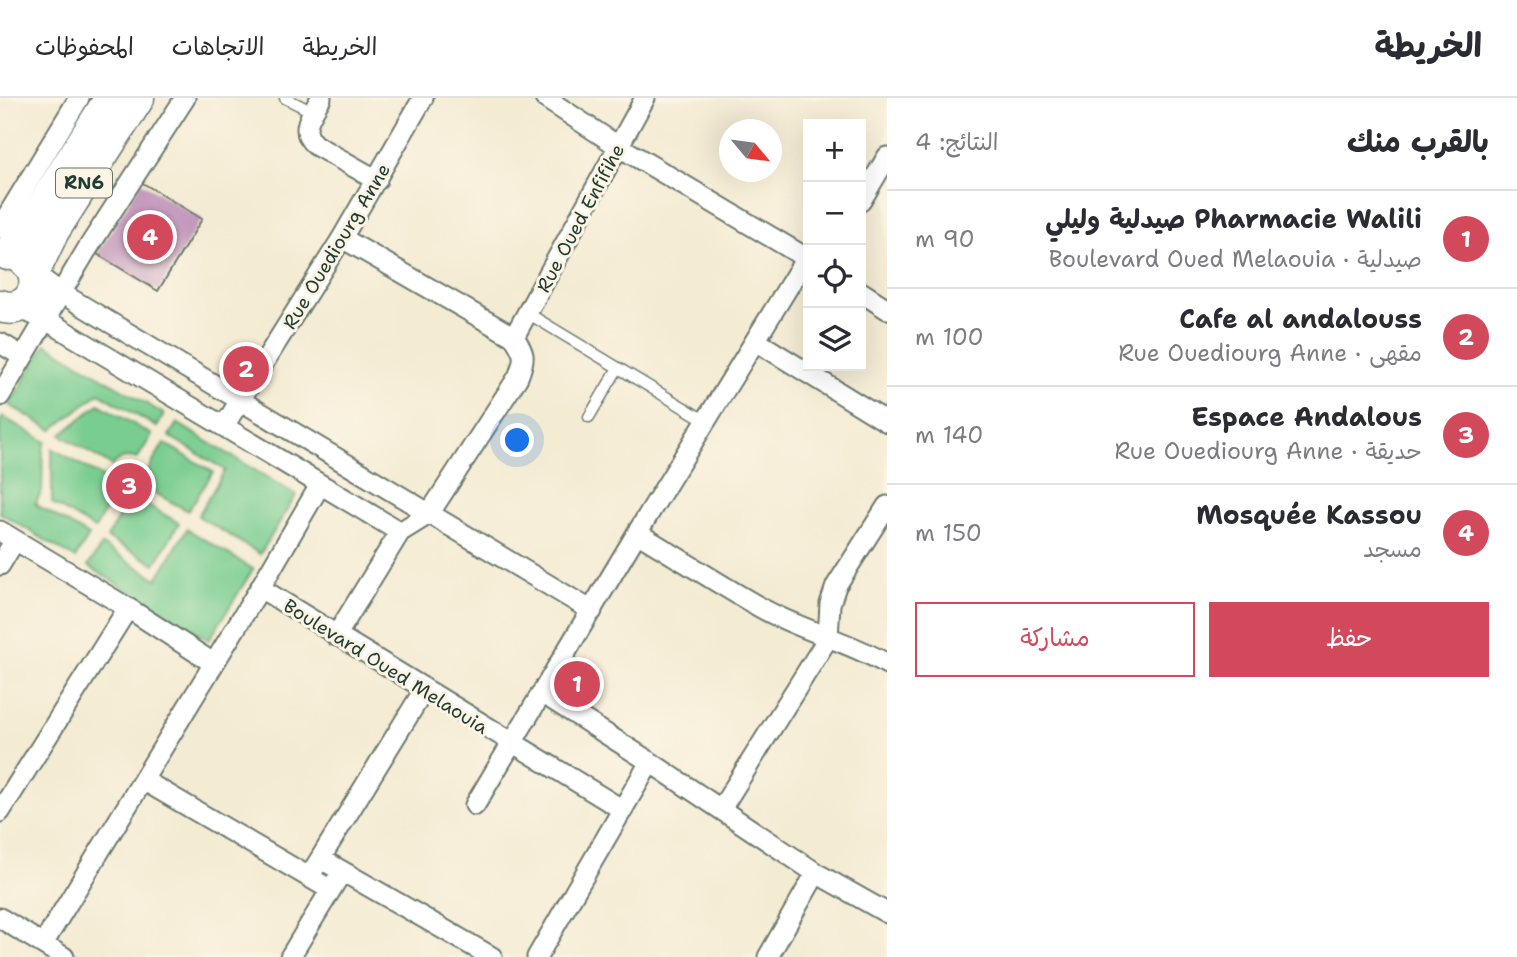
<!DOCTYPE html>
<html lang="ar">
<head>
<meta charset="utf-8">
<style>
	body { margin:0; font-family:"Shantell Sans","Playpen Sans Arabic",sans-serif; background:#f7f7f7; color:#2b2b33; direction:rtl }
	.controls { position:absolute; right:21px; top:21px; display:grid; overflow:hidden; border-radius:0px; box-shadow:0 7px 28px #0002 }
	.controls button { width:63px; height:63px; display:grid; place-items:center; padding:0; border:0; border-bottom:2px solid #e1e1e2; background:#fff; color:#2b2b33; font:35px sans-serif }
	.compass { position:absolute; left:719px; top:21px; width:63px; height:63px; border-radius:50%; background:#fff; box-shadow:0 7px 28px #0002; rotate:119deg }
	.you { position:absolute; left:518px; top:343px; width:24px; height:24px; margin:-18px; border:5px solid #fff; border-radius:50%; background:#1a73e8; box-shadow:0 0 0 10px #1a73e833 }
	.badge { display:grid; place-items:center; width:46px; height:46px; border-radius:50%; background:#d1495b; color:#fff; font-size:23px; font-weight:700 }
	.pin { position:absolute; translate:-50% -50%; border:4px solid #fff; box-shadow:0 2px 7px #0006 }
	.list { margin:0; padding:0; list-style:none }
	h2 { display:flex; justify-content:space-between; align-items:center; height:91px; margin:0; padding:0 28px; font-size:30px }
	h2 small { font-size:23px; font-weight:400; color:#7c7c81 }
	.list li { display:grid; grid-template-columns:46px 1fr auto; gap:21px; align-items:center; box-sizing:border-box; height:98px; padding:0 28px; border-top:2px solid #e1e1e2 }
	.list b { display:block; font-size:26px; white-space:nowrap }
	.list p { margin:0; font-size:23px; white-space:nowrap; color:#7c7c81 }
	.list em { font-size:23px; font-style:normal; color:#7c7c81 }
	.actions { display:flex; gap:14px; padding:21px 28px }
	.actions a { flex:1; padding:16px 0; border:2px solid #d1495b; border-radius:0px; text-align:center; font-size:24px; color:#d1495b }
	.actions .main { background:#d1495b; color:#fff }
	.icon { flex:none; width:38px; height:38px; fill:none; stroke:currentColor; stroke-width:2; stroke-linecap:round; stroke-linejoin:round }
	.map { position:relative; flex:none; width:887px; height:859px; overflow:hidden; direction:ltr }
	header { display:flex; align-items:center; gap:42px; box-sizing:border-box; height:98px; padding:0 35px; background:#fff; border-bottom:2px solid #e1e1e2 }
	header strong { font-size:33px }
	nav { display:flex; gap:38px; margin-inline-start:auto; font-size:24px }
	main { display:flex }
	aside { flex:1; background:#fff }
	.map>svg:first-child { display:block }
	.green { fill:#79cd90; stroke:#4c8562; stroke-width:2 }
	.building { fill:#c297bc }
	.lines { fill:none; stroke-linecap:round; stroke-linejoin:round }
	.lane-casing { stroke:#6a7a6c; stroke-width:13 }
	.street-casing { stroke:#6a7a6c; stroke-width:23 }
	.primary-casing { stroke:#6a7a6c; stroke-width:35 }
	.lane { stroke:#fff; stroke-width:10 }
	.street { stroke:#fff; stroke-width:19 }
	.primary { stroke:#fff; stroke-width:32 }
	.labels { text-anchor:middle; stroke-width:6; stroke-linejoin:round; paint-order:stroke }
	.shield { fill:#fcf5e5; stroke:#617469; stroke-width:2 }
	.shield-label { font-size:18px; font-weight:bold; fill:#1f3d34 }
	.street-label { font-size:19px; fill:#1f3d34; stroke:#fcf5e5 }
</style>
</head>
<body>
<header>
<strong>الخريطة</strong>
<nav><a>الخريطة</a><a>الاتجاهات</a><a>المحفوظات</a></nav>
</header>
<main>
<aside>
<h2>بالقرب منك<small>النتائج: 4</small></h2>
<ul class="list">
<li><span class="badge">1</span><div><b>Pharmacie Walili صيدلية وليلي</b><p>صيدلية · Boulevard Oued Melaouia</p></div><em>90 m</em></li>
<li><span class="badge">2</span><div><b>Cafe al andalouss</b><p>مقهى · Rue Ouediourg Anne</p></div><em>100 m</em></li>
<li><span class="badge">3</span><div><b>Espace Andalous</b><p>حديقة · Rue Ouediourg Anne</p></div><em>140 m</em></li>
<li><span class="badge">4</span><div><b>Mosquée Kassou</b><p>مسجد</p></div><em>150 m</em></li>
</ul>
<div class="actions"><a class="main">حفظ</a><a>مشاركة</a></div>
</aside>
<div class="map">
<svg width="887" height="859" viewBox="0 0 887 859">
	<rect width="100%" height="100%" fill="#fcf5e5"/>
	<filter id="ink" filterUnits="userSpaceOnUse"><feTurbulence type="fractalNoise" baseFrequency=".0143" numOctaves="2"/><feDisplacementMap in="SourceGraphic" scale="14" xChannelSelector="R" yChannelSelector="G"/><feConvolveMatrix kernelMatrix="1 2 1 2 8 2 1 2 1" color-interpolation-filters="sRGB"/></filter>
	<filter id="wash" filterUnits="userSpaceOnUse"><feTurbulence type="fractalNoise" baseFrequency=".00686" numOctaves="4" result="noise"/><feDisplacementMap in="SourceGraphic" scale="28" xChannelSelector="R" yChannelSelector="G"/><feGaussianBlur stdDeviation="1.57" result="paint"/><feColorMatrix in="noise" values="0 0 0 0 0 0 0 0 0 0 0 0 0 0 0 0 0 1.4 0 .05"/><feComposite in="paint" operator="in"/></filter>
	<g filter="url(#wash)">
		<rect width="100%" height="100%" fill="#f4ebd3"/>
		<path class="green" d="M46,246L164,316L157,329L99,295L52,332L9,307Z
			M99,306L152,337L137,361C129,357 117,361 112,368L61,337Z
			M3,319L46,344L43,350L42,393L35,406L89,438L75,460L0,415V324Z
			M177,325L296,397L260,456L198,418L225,372L169,338Z
			M164,345L213,374L188,413L153,394L154,381L148,373Z
			M52,350L104,380L101,397L109,405L95,431L52,405Z
			M146,406L179,425L155,466L107,440L124,409C133,413 138,412 146,406Z
			M187,431L253,471L209,542L88,468L102,447L157,481Z"/>
		<g id="blocks">
			<path class="building" d="M141,84L202,121L158,193L97,156Z"/>
		</g>
	</g>
	<g filter="url(#ink)">
		<use href="#blocks" fill-opacity="0" stroke="#6a7a6c" stroke-width="2"/>
		<g class="lines">
			<g class="lane-casing">
				<path id="lane" d="M285,0L313,14
					M529,216L706,323
					M589,319L618,270"/>
			</g>
			<g class="street-casing">
				<path id="street" d="M321,0C312,16 298,32 315,47L377,82
					M545,0L618,48L808,161
					M861,103L887,59
					M0,130L79,0
					M35,176L61,195L592,513
					M861,194L887,211
					M16,209L46,222L400,434
					M514,239L645,0
					M756,243L887,324
					M0,245L22,258
					M0,298L86,153L185,0
					M224,328L342,140L423,0
					M0,433L128,510L213,565
					M637,435C679,460 720,487 763,511C803,533 848,543 887,566
					M0,467L15,442
					M260,490L623,712
					M336,538L400,434L429,416L518,279C526,259 525,256 514,239L342,140
					M542,595L650,664L816,775L887,815
					M143,682L331,792
					M475,707L637,435L806,160
					M721,711L828,540L830,506L836,488L887,408
					M0,714L128,510
					M321,761L492,859
					M309,779L424,592
					M0,820L64,859
					M43,846L260,490L320,387
					M290,859L338,780
					M537,859L650,664
					M768,859L816,775"/>
			</g>
			<g class="primary-casing">
				<path id="primary" d="M8,156L34,122L111,0
					M34,173L53,133L138,0
					M0,208C32,218 49,179 22,160"/>
			</g>
			<use href="#lane" class="lane"/>
			<use href="#street" class="street"/>
			<use href="#primary" class="primary"/>
		</g>
	</g>
	<g class="labels">
		<rect class="shield" x="56" y="70.5" width="56" height="29" rx="5"/>
		<g class="shield-label">
			<text x="84" y="91">RN6</text>
		</g>
		<g class="street-label">
			<text transform="translate(580 120) rotate(-62)" y="7">Rue Oued Enfifihe</text>
			<text transform="translate(336 148) rotate(-59)" y="7">Rue Ouediourg Anne</text>
			<text transform="translate(386 568) rotate(32)" y="7">Boulevard Oued Melaouia</text>
		</g>
	</g>
</svg>
<div class="controls">
<button>+</button>
<button>−</button>
<button><svg class="icon" aria-label="locate" viewBox="0 0 24 24"><circle cx="12" cy="12" r="6"/><path d="M12 2v4M12 18v4M2 12h4M18 12h4"/></svg></button>
<button><svg class="icon" aria-label="layers" viewBox="0 0 24 24"><path d="M12 4l9 5-9 5-9-5zM3 14l9 5 9-5"/></svg></button>
</div>
<svg class="compass" viewBox="-18 -18 36 36"><path d="M0-13l5 13h-10z" fill="#e53935"/><path d="M0 13l5-13h-10z" fill="#7c7c81"/></svg>
<div class="you"></div>
<div class="pin badge" style="left:577px;top:586px">1</div>
<div class="pin badge" style="left:246px;top:271px">2</div>
<div class="pin badge" style="left:129px;top:388px">3</div>
<div class="pin badge" style="left:150px;top:139px">4</div>
</div>
</main>
</body>
</html>
